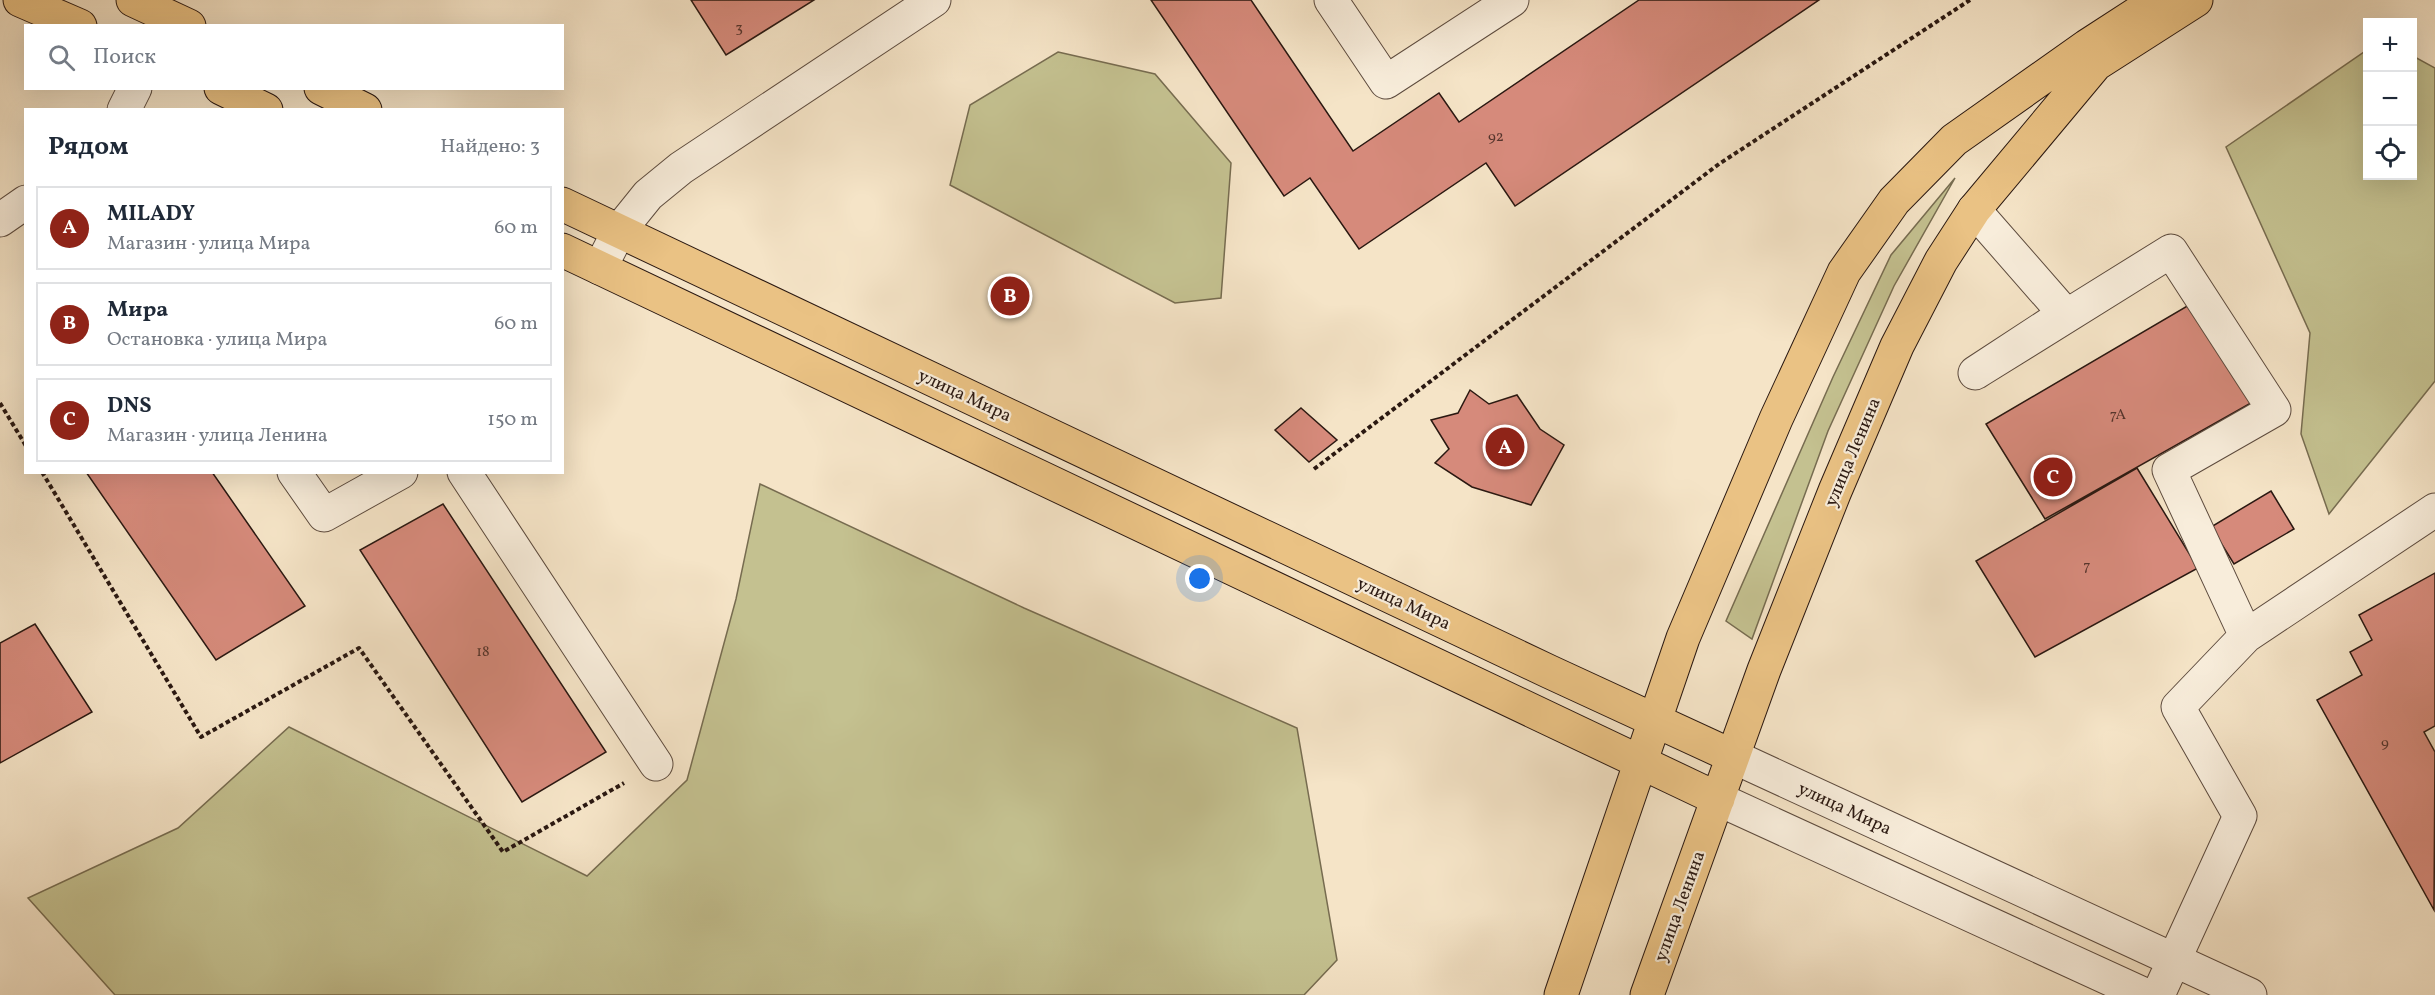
<!DOCTYPE html>
<html lang="ru">
<head>
<meta charset="utf-8">
<style>
	body { margin:0; font-family:Vollkorn,serif; background:#f2f2f3; color:#1f2937 }
	.controls { position:absolute; right:18px; top:18px; display:grid; overflow:hidden; border-radius:0px; box-shadow:0 6px 24px #0002 }
	.controls button { width:54px; height:54px; display:grid; place-items:center; padding:0; border:0; border-bottom:2px solid #e0e1e3; background:#fff; color:#1f2937; font:30px sans-serif }
	.you { position:absolute; left:1200px; top:579px; width:21px; height:21px; margin:-15px; border:4px solid #fff; border-radius:50%; background:#1a73e8; box-shadow:0 0 0 9px #1a73e833 }
	.badge { display:grid; place-items:center; width:39px; height:39px; border-radius:50%; background:#8f2418; color:#fff; font-size:20px; font-weight:700 }
	.pin { position:absolute; translate:-50% -50%; border:3px solid #fff; box-shadow:0 2px 6px #0006 }
	.list { margin:0; padding:0; list-style:none }
	h2 { display:flex; justify-content:space-between; align-items:center; height:78px; margin:0; padding:0 24px; font-size:26px }
	h2 small { font-size:20px; font-weight:400; color:#747a83 }
	.list li { display:grid; grid-template-columns:39px 1fr auto; gap:18px; align-items:center; box-sizing:border-box; height:84px; margin:0 12px 12px; padding:0 12px; border:2px solid #e0e1e3; border-radius:0px }
	.list b { display:block; font-size:22px; white-space:nowrap }
	.list p { margin:0; font-size:20px; white-space:nowrap; color:#747a83 }
	.list em { font-size:20px; font-style:normal; color:#747a83 }
	.icon { flex:none; width:33px; height:33px; fill:none; stroke:currentColor; stroke-width:2; stroke-linecap:round; stroke-linejoin:round }
	.map { position:relative; flex:none; width:2435px; height:995px; overflow:hidden }
	.search { position:absolute; background:#fff; box-shadow:0 6px 24px #0002; left:24px; top:24px; width:540px; height:66px; display:flex; align-items:center; gap:15px; box-sizing:border-box; padding:0 21px; border-radius:0px; color:#747a83; font-size:22px }
	.panel { position:absolute; background:#fff; box-shadow:0 6px 24px #0002; left:24px; top:108px; width:540px; height:366px; border-radius:0px }
	.map>svg:first-child { display:block }
	.green { fill:#c4c190; stroke:#776c50; stroke-width:1.5 }
	.building { fill:#d68a7b; stroke:#2a1811; stroke-width:1.5 }
	.lines { fill:none; stroke-linecap:round; stroke-linejoin:round }
	.minor-casing { stroke:#5d4b3e; stroke-width:35 }
	.major-casing { stroke:#2a1811; stroke-width:35 }
	.path { stroke:#2a1811; stroke-width:4; stroke-dasharray:4.5 3; stroke-linecap:butt }
	.minor { stroke:#f8eddb; stroke-width:33 }
	.major { stroke:#eac284; stroke-width:33 }
	.labels { text-anchor:middle; stroke-width:4.5; stroke-linejoin:round; paint-order:stroke }
	.number-label { font-size:15px; fill:#55342c }
	.street-label { font-size:18px; fill:#2a1811; stroke:#f8eddb }
</style>
</head>
<body>
<div class="map">
<svg width="2435" height="995" viewBox="0 0 2435 995">
	<rect width="100%" height="100%" fill="#f5e4c7"/>
	<filter id="stains"><feTurbulence type="fractalNoise" baseFrequency=".00333" numOctaves="4"/><feColorMatrix values="0 0 0 0 .2 0 0 0 0 .09 0 0 0 0 .02 0 0 0 .5 -.17"/></filter>
	<radialGradient id="worn" r=".72"><stop offset=".6" stop-color="#630" stop-opacity="0"/><stop offset="1" stop-color="#630" stop-opacity=".3"/></radialGradient>
	<path class="green" d="M2367,50L2368,176H2412L2413,56L2435,68V381L2329,514L2301,434L2310,333L2226,147Z
		M1058,52L1155,74L1231,163L1221,298L1175,303L950,185L970,105Z
		M1955,178L1894,286L1828,431L1752,639L1726,621L1833,377L1891,255Z
		M760,484L1024,608L1297,728L1337,960L1304,995H115L28,898L178,828L289,727L587,876L687,780L736,599Z"/>
	<path class="building" d="M691,0H814L726,55Z
		M1151,0H1251L1353,151L1439,93L1459,122L1639,0H1819L1515,206L1486,163L1359,249L1310,178L1284,196Z
		M2189,305L2251,403L2045,519L1986,424Z
		M1470,390L1489,404L1517,395L1540,429L1564,445L1531,505L1472,487L1435,463L1449,449L1431,420L1458,413Z
		M1301,408L1337,440L1309,462L1275,430Z
		M2137,468L2198,568L2035,657L1976,561Z
		M86,472H212L305,606L216,660Z
		M2271,491L2294,529L2234,564L2211,527Z
		M443,504L606,752L522,802L360,550Z
		M2435,573V726L2424,732L2435,752L2434,910L2317,700L2362,675L2350,652L2372,640L2359,615Z
		M35,624L92,712L0,763V643Z"/>
	<g class="lines">
		<g class="minor-casing">
			<path id="minor" d="M1331,0L1386,82L1512,0
				M124,110L135,88
				M1974,210L2065,314L1975,373L2171,251L2274,410L2169,470L2246,636L2178,707L2240,816L2158,995
				M0,220L26,202
				M600,268L619,231L648,195L681,168L934,0
				M294,472L324,515L401,472
				M464,472L656,764
				M2246,636L2435,510
				M1732,756L2250,995
				M1718,799L2145,995"/>
		</g>
		<g class="major-casing">
			<path id="major" d="M20,0L80,26
				M133,0L189,26
				M221,88L266,110
				M321,88L365,110
				M562,204L1550,672L1732,756
				M562,250L1718,799
				M1561,995L1683,638L1776,419L1844,272L1894,201L1954,140L2087,46L2158,0
				M1647,995L1764,670L1835,491L1897,346L1941,261L1974,210L2096,64L2196,0"/>
		</g>
		<path class="path" d="M0,403L26,446
			M1314,469L1719,164L1970,0
			M42,472L201,737L359,648L503,852L624,783"/>
		<use href="#minor" class="minor"/>
		<use href="#major" class="major"/>
	</g>
	<g class="labels">
		<g class="number-label">
			<text x="739" y="32">3</text>
			<text x="1496" y="141">92</text>
			<text x="2118" y="419">7А</text>
			<text x="2087" y="570">7</text>
			<text x="483" y="656">18</text>
			<text x="2385" y="747">9</text>
		</g>
		<g class="street-label">
			<text transform="translate(965 395) rotate(25)" y="6">улица Мира</text>
			<text transform="translate(1852 452) rotate(-67)" y="6">улица Ленина</text>
			<text transform="translate(1404 603) rotate(25)" y="6">улица Мира</text>
			<text transform="translate(1845 808) rotate(25)" y="6">улица Мира</text>
			<text transform="translate(1679 906) rotate(-70)" y="6">улица Ленина</text>
		</g>
	</g>
	<rect width="100%" height="100%" filter="url(#stains)"/>
	<rect width="100%" height="100%" fill="url(#worn)"/>
</svg>
<div class="controls">
<button>+</button>
<button>−</button>
<button><svg class="icon" aria-label="locate" viewBox="0 0 24 24"><circle cx="12" cy="12" r="6"/><path d="M12 2v4M12 18v4M2 12h4M18 12h4"/></svg></button>
</div>
<div class="you"></div>
<div class="pin badge" style="left:1505px;top:447px">A</div>
<div class="pin badge" style="left:1010px;top:296px">B</div>
<div class="pin badge" style="left:2053px;top:477px">C</div>
<div class="search"><svg class="icon" aria-label="search" viewBox="0 0 24 24"><circle cx="10" cy="10" r="6"/><path d="M15 15l6 6"/></svg>Поиск</div>
<section class="panel">
<h2>Рядом<small>Найдено: 3</small></h2>
<ul class="list">
<li><span class="badge">A</span><div><b>МILADY</b><p>Магазин · улица Мира</p></div><em>60 m</em></li>
<li><span class="badge">B</span><div><b>Мира</b><p>Остановка · улица Мира</p></div><em>60 m</em></li>
<li><span class="badge">C</span><div><b>DNS</b><p>Магазин · улица Ленина</p></div><em>150 m</em></li>
</ul>
</section>
</div>
</body>
</html>
